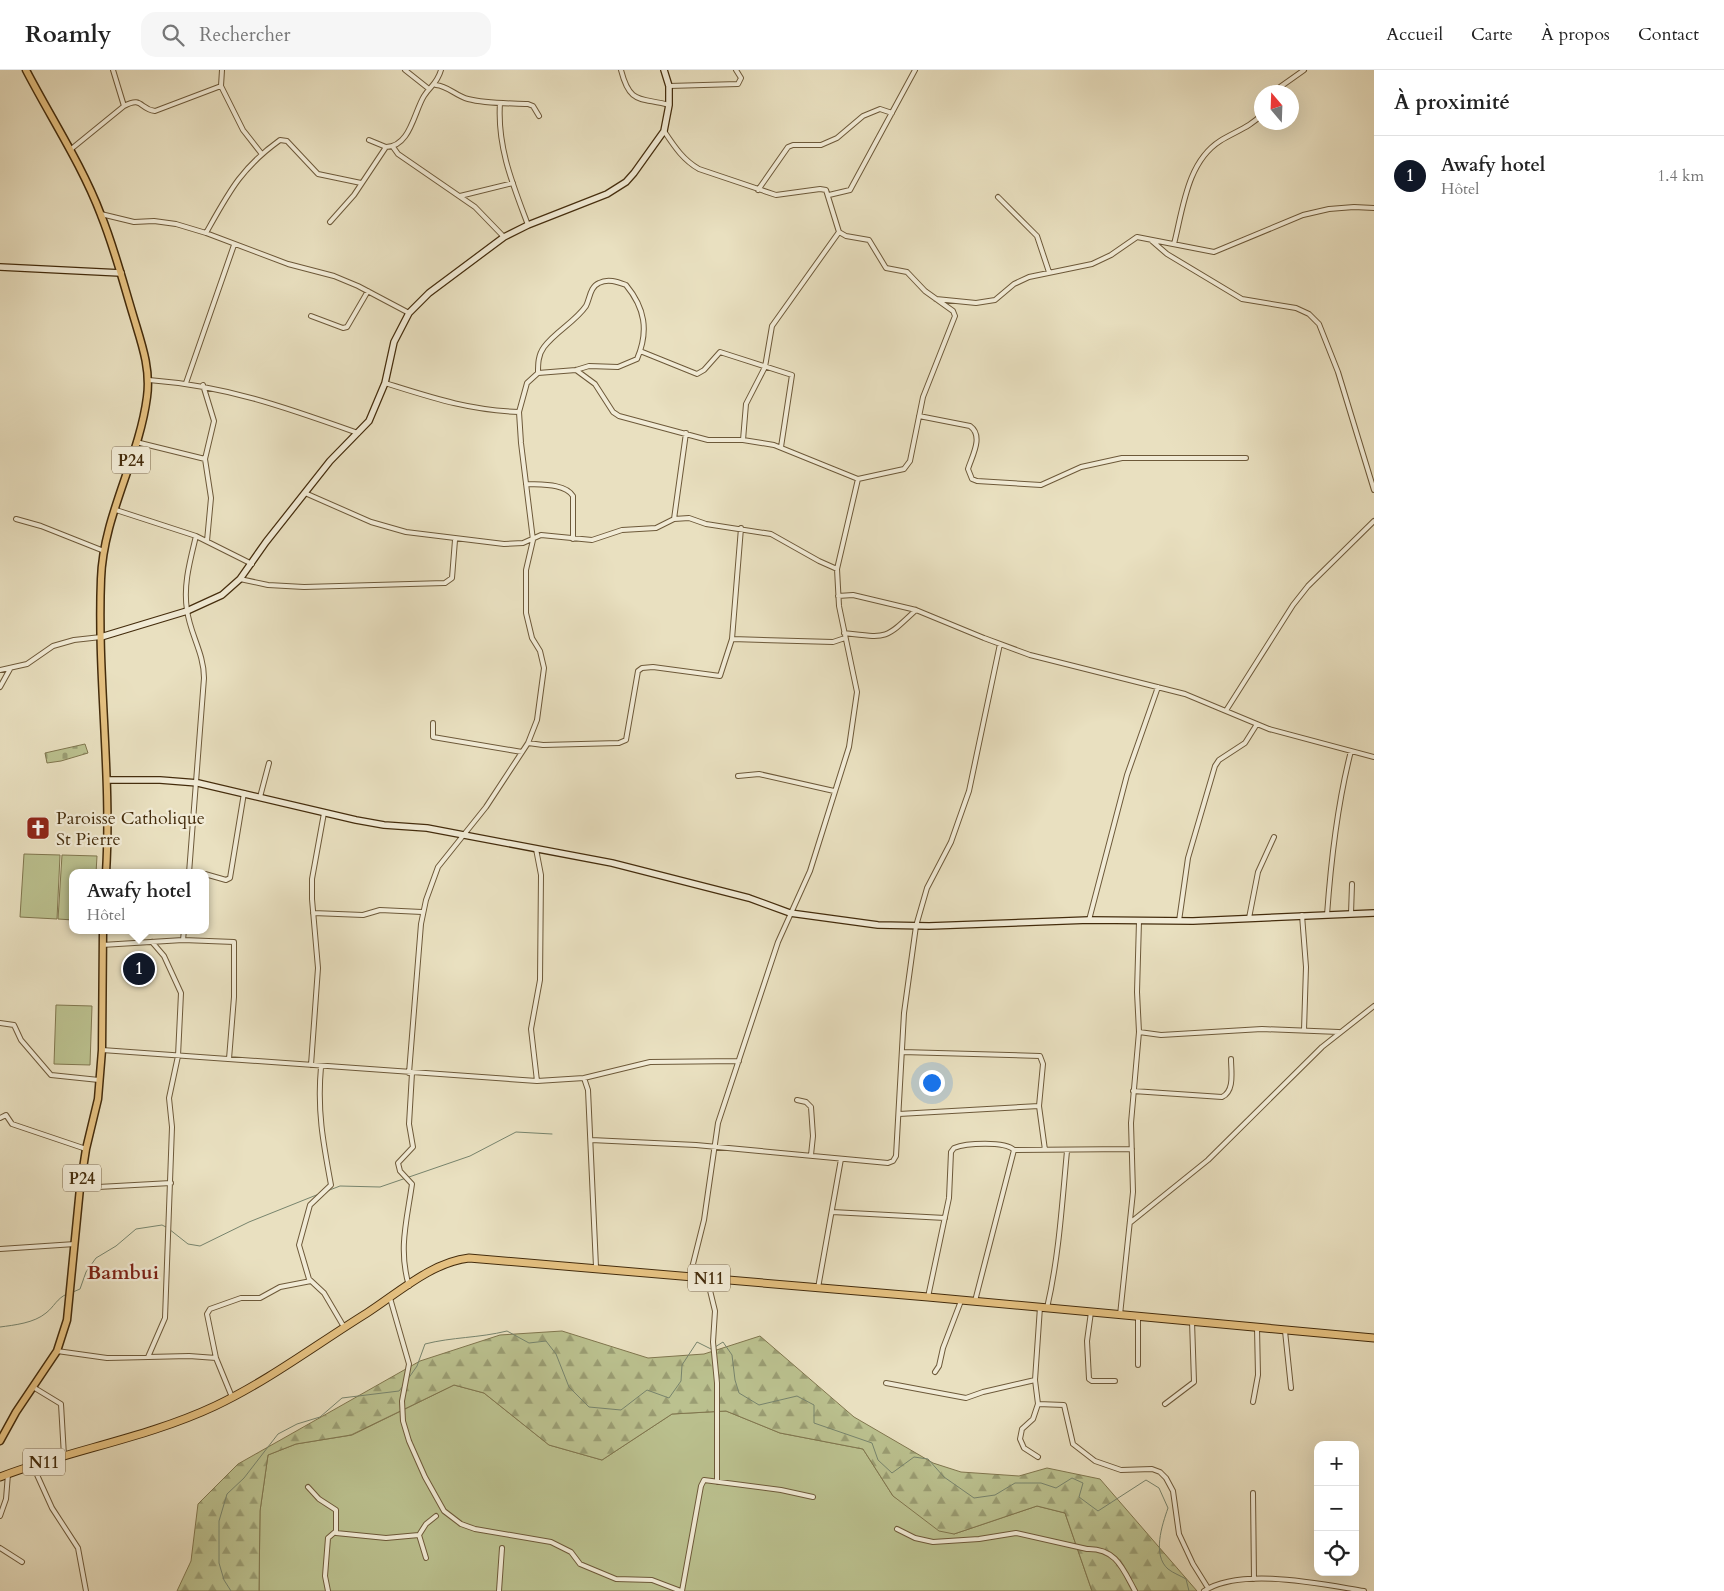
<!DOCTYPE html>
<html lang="fr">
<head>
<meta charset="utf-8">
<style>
	body { margin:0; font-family:Cardo,serif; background:#f6f6f6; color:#222 }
	.controls { position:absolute; right:15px; bottom:15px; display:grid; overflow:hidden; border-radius:10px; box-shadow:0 5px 20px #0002 }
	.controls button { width:45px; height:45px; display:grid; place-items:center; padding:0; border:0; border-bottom:1px solid #e0e0e0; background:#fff; color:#222; font:25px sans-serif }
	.compass { position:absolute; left:1254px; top:15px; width:45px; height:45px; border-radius:50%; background:#fff; box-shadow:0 5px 20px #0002; rotate:341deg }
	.you { position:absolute; left:931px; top:1012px; width:18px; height:18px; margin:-12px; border:4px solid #fff; border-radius:50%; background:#1a73e8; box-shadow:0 0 0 8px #1a73e833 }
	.badge { display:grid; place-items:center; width:32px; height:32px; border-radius:50%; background:#111827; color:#fff; font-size:16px; font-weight:700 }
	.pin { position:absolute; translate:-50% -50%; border:2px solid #fff; box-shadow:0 1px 5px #0006 }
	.popup { position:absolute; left:69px; top:799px; width:140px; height:65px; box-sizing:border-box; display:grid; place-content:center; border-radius:10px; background:#fff; filter:drop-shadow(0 1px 4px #0005); font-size:16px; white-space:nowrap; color:#767676 }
	.popup b { font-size:19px; color:#222 }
	.popup::after { content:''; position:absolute; left:50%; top:100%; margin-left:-10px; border:10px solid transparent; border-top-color:#fff }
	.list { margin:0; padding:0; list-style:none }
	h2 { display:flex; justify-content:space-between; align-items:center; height:65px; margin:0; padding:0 20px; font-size:21px }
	h2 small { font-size:16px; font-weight:400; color:#767676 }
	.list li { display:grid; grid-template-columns:32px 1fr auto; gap:15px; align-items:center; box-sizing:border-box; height:80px; padding:0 20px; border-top:1px solid #e0e0e0 }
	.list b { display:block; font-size:19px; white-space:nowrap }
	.list p { margin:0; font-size:16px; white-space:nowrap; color:#767676 }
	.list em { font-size:16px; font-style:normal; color:#767676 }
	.icon { flex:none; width:28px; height:28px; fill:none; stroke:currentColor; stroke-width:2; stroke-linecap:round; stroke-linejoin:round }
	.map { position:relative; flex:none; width:1374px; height:1521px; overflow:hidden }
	header { display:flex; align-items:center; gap:30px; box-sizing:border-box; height:70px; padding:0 25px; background:#fff; border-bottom:1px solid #e0e0e0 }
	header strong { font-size:24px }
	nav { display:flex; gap:28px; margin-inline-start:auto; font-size:18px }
	.search { width:350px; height:45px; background:#f6f6f6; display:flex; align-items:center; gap:12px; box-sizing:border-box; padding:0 18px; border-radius:15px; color:#767676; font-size:19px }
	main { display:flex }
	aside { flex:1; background:#fff }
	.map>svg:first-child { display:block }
	.green { fill:#bbc18f; stroke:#80764e }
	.forest { fill:url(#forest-firs); stroke:#80764e }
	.cemetery { fill:url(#cemetery-stones); stroke:#80764e }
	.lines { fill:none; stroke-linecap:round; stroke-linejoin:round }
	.stream { stroke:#77846d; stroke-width:1 }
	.street-casing { stroke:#6d5939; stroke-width:6 }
	.secondary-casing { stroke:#442c0c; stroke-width:8 }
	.primary-casing { stroke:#442c0c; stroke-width:9 }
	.highway-casing { stroke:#442c0c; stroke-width:9 }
	.street { stroke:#f1ebd6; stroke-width:4 }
	.secondary { stroke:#f1ebd6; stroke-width:5.5 }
	.primary { stroke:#e4c080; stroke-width:6 }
	.highway { stroke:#e4c080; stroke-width:7 }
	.labels { text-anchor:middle; stroke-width:4.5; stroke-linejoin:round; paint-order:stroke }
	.shield { fill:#f1ebd6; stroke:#786549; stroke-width:1 }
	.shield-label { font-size:16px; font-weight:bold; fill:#442c0c }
	.poi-label { font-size:18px; fill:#442c0c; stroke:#f1ebd6; text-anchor:start }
	.quarter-label { font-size:20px; font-weight:bold; fill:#7a1f14; stroke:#f1ebd6 }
</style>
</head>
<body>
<header>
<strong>Roamly</strong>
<div class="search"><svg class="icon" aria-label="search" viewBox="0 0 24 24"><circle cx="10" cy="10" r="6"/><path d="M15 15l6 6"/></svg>Rechercher</div>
<nav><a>Accueil</a><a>Carte</a><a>À propos</a><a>Contact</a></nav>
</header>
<main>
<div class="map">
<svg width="1374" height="1521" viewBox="0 0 1374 1521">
	<defs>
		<pattern id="forest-firs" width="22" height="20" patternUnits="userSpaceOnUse" patternTransform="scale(1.25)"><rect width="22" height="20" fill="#bbc18f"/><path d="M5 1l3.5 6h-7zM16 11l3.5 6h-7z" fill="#9a9d73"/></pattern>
		<pattern id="cemetery-stones" width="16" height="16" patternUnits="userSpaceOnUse" patternTransform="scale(1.25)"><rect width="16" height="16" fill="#bbc18f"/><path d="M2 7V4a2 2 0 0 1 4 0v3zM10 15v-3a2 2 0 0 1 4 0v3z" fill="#9a9d73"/></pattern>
	</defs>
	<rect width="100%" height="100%" fill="#e9e0c0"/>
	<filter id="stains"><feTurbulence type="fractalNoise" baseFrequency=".004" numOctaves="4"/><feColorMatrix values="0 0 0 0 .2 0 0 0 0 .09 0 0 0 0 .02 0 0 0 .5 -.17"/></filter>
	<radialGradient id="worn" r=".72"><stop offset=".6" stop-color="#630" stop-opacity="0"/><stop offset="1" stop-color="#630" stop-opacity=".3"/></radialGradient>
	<path class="green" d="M24,784L60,785L57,849L20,847Z
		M62,785L97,786L96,803H73V850L58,849Z
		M56,935L92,936L90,995L54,994Z
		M454,1315L484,1323L549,1375L602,1390L672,1344L726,1341L780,1363L863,1379L893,1426L954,1464L1037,1436L1065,1443L1092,1521H259L260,1441L268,1385L296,1374L352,1365Z"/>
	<path class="forest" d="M562,1261L648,1288L704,1284L760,1266L854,1347L933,1393L961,1402L1019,1406L1047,1398L1100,1409L1197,1521H1092L1065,1443L1037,1436L954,1464L939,1461L893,1426L863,1379L780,1363L726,1341L672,1344L602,1390L549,1375L484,1323L454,1315L351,1365L296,1374L268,1385L260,1441L259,1521H177L191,1491L198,1434L238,1394L420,1291L500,1265Z"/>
	<path class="cemetery" d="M85,674L88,683L61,691L47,693L45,683Z"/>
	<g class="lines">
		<path class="stream" d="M327,1121L340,1116L380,1117L470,1086L516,1062L552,1064
			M169,1159L188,1174L200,1176L249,1152L319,1124
			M73,1222L80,1219L86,1202L96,1188L116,1176L136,1159L162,1155L166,1157
			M0,1257C15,1255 34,1253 46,1243C54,1237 57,1228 67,1224
			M715,1277L723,1272L732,1285L735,1310L739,1323L759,1335L797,1326L814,1335V1353L872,1373L878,1390L892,1403L914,1387L928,1389L944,1407L974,1428L995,1425L1015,1413H1041L1056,1418L1072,1408L1083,1413L1079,1427L1098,1441L1146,1410L1159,1418L1168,1438C1162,1455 1152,1485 1168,1499C1173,1503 1181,1506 1186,1509L1189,1521
			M408,1309L417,1296L425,1274C452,1267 479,1268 507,1261L529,1273L546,1271L556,1284L569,1317L589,1337L621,1340L647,1320L669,1328L681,1311L682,1295L697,1272L711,1279
			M231,1521L224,1510L219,1493V1451L227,1424L244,1408L278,1364L297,1354L320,1347L342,1328L399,1321L403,1316"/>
		<g class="street-casing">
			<path id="street" d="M113,0L124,36
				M222,0L221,16L243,60L261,83
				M405,0L429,19
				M621,0C630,35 640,27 669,35
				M436,15C448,16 456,26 468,29C487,34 509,33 528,34L533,36L539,46
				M669,16L738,14L741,8L736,0
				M1273,22L1304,0
				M500,33C497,77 513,115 528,155
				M369,70L386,77
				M393,77L398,84L475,137L504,167
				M70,80L124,36C143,26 139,39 155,41L221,16
				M758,120L788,77L793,75H821L837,68L863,46L880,39L892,43
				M829,125L850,120L915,0
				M460,126L513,113
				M998,127L1037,166L1049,202
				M101,144L134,152L154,151L176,154L206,163L288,194L334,206L358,216L409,243
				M330,152L354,125L386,77C410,77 414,42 424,26C431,15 437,14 441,0
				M206,163C229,122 241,98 280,70L287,71L318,104L361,113
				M1152,171L1167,184L1242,229L1296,238L1309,244L1319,254L1338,302L1374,420
				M1174,174C1183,139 1187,92 1220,71C1234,62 1251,57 1262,44
				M936,229L976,233L995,230L1014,214L1029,207L1092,194L1111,185L1137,167L1214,182L1303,145L1329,139L1354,137L1374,138
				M311,246L343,258L347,257L368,221
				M640,281L697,304L704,300L720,282L792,305L781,377
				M576,300L595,314L613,342L619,346L708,370H743L774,375L858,409L904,399L910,391L923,327L955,246L953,241L925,221L907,202L886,198L869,170L846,166L839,162L826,120L820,119L776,125L699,99C683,90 674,76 664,61
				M149,310C227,316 285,337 358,363
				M186,313L234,175
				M385,313C433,328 468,340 519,342L521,373L533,470L526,500V543L532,568L540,581L544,598L537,650L528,673
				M203,315L214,351L205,389L211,428L207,471
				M519,342L527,313L538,303L576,300L589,296L618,297L637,289C649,261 645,238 626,215C618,212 608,208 599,213C590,217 590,228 586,236C575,252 556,261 544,277C538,285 538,294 538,303
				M919,346L970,356C984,366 972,386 968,399L972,409L977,411L1041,415L1081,397L1122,388H1246
				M743,370L746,334L765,297L772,256L839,162
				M136,372L205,389
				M526,414C540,415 565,413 573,426V469
				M305,423L371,452L406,462L504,474L523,473L541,465L592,470L622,460L656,458L674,449L689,448L706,454L771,464L819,491L837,499
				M116,440L196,466L252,494
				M16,449L41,456L104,481
				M674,449L686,363
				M240,509L268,515L304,517L445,513L452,508L455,470
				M838,526L853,525L916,540L984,568L1030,585L1185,624L1269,659L1374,687
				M844,563C888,568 884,570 916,540
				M732,569L741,458
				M0,600L27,594L53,576L74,570L101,567
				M0,617L10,599
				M1227,639L1293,535L1308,516L1374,451
				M433,653V667L522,682
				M738,706L759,704L834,721
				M260,727L269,693
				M536,779L541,805L540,910L531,959L537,1011
				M189,803L204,608C204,583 190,564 187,540C183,515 190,491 196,466
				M205,804L226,810L230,808L244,723
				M313,843L363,845L380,840L422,842
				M1351,844L1352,814
				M1302,845L1306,897L1304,960
				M1327,845C1331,789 1337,735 1351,681
				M1249,848L1258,802L1274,767
				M1089,850L1127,705L1158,617
				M1179,851L1188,788L1215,696L1219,690L1245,673L1257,654
				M183,870L184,860
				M102,875L183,870L234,872V927L229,989
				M0,953L14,955L21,970L51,1005L99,1010
				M1139,962L1161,965L1262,959L1339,962
				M102,980L537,1011L584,1008L650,992L739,991
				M902,982L1040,986L1043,994L1039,1036L1045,1080
				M311,995L318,898L312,829V809L324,743
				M321,997C317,1040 323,1072 331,1115L310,1135L299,1175L309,1209L324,1223L344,1257
				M409,1003L421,854L426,830L438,797L486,737L528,673L543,675L619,673L626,670L638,601L642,598L653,597L720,606L732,569L833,572L845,568
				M584,1008L588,1020L596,1197
				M1133,1021L1222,1027C1235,1021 1231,1001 1231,989
				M797,1030L806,1032L811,1037L813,1066L811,1085
				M899,1044L1039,1036
				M0,1048L6,1045L12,1054L86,1079
				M591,1070L696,1075L888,1093L893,1091L896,1086L904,943L916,856L927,818L951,772L969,721L1000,574
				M80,1118L171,1113
				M832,1142L945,1148
				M1131,1152L1208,1090L1322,977L1374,936
				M0,1179L75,1174
				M690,1206L704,1150L718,1053L778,872L810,801L849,677L857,622L839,536L837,499L858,409
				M707,1208L715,1241L713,1272L717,1313V1412
				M409,1216C398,1179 407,1150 412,1114L400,1101L398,1093L413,1077L409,1054L412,1003
				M818,1218L841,1089
				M928,1227L949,1128L951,1082L954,1078C966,1073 1005,1071 1014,1080L1132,1079
				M390,1228L409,1294L402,1331L403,1351L409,1371L425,1407L444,1441L461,1454L475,1459L551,1472L571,1482L580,1494L616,1509L652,1510L681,1521
				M975,1231L1014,1080
				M1047,1238C1059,1186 1062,1134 1067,1081
				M1091,1242L1087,1271L1089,1309L1092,1311H1115
				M1120,1245L1133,1122L1131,1053L1139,962L1137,922L1139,851
				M1138,1246V1295
				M1285,1261L1291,1318
				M57,1281L107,1288L189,1286L216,1288L232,1327
				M148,1287L165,1248L172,1057L169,1028L178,986L181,923L164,886L152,872
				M216,1288L207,1244L210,1239L241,1228H260L280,1217L311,1211
				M935,1302L939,1296L943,1278L961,1231
				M1035,1310L1038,1334L1064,1335L1073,1374L1095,1391L1121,1400L1152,1399L1160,1402L1166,1408L1173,1421L1179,1464L1193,1494L1208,1518
				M886,1313L966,1328L983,1322L1035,1310L1040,1237
				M33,1317L61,1334L64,1386
				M1253,1332L1258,1305L1257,1258
				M1038,1334L1033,1349L1022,1359L1020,1369L1024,1378L1038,1387
				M1165,1334L1194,1312L1192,1251
				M33,1396L52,1438L78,1478L86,1521
				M308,1417L319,1429L336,1440V1463L386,1468L419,1465
				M1253,1423L1254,1509
				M0,1446L6,1429L8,1404
				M897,1459L915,1468L933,1472L979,1469L1016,1463L1087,1479C1116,1478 1123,1499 1135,1521
				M0,1478L22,1492
				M426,1488L419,1465L426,1454L436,1446
				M328,1521L325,1506L328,1468L335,1462
				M499,1521L502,1478
				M682,1521L701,1416L704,1410L781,1420L813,1427
				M1204,1521C1242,1497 1320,1514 1364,1521"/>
		</g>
		<g class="secondary-casing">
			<path id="secondary" d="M0,197L121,203
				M101,567L187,541L222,525L240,509L266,472L330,391L369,351L385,313L394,272L409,243L429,223L504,167L528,155L607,124L626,112L634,103L664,61L669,35V16L664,0
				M107,710H160L198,713L356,750L384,755L427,758L612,793L749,828L790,843L878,855L929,856L1089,850L1193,851L1374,843"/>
		</g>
		<g class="primary-casing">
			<path id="primary" d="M26,0C51,48 82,95 101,145C114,177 123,212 133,245C141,272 151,298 147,327C139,389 103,446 101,509C97,607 112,705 106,803
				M0,1371L16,1342L57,1281L67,1250L80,1118L86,1079L98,1029L102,980L103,860"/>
		</g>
		<g class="highway-casing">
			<path id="highway" d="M0,1407C70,1380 147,1368 215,1336C268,1311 317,1274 367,1243C398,1223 432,1192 469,1188L928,1227L1374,1268"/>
		</g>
		<use href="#street" class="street"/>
		<use href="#secondary" class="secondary"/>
		<use href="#primary" class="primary"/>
		<use href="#highway" class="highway"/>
	</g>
	<defs>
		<g id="church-square" transform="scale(1.25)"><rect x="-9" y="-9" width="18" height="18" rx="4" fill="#8f2418" stroke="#f1ebd6"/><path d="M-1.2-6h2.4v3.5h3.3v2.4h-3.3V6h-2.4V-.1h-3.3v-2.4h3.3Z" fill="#fff"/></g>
	</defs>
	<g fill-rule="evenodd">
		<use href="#church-square" x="38" y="758"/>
	</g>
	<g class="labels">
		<g class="shield">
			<rect x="112" y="376.5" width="38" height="27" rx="4"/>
			<rect x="63" y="1094.5" width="38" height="27" rx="4"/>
			<rect x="688" y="1194.5" width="42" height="27" rx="4"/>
			<rect x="23" y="1378.5" width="42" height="27" rx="4"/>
		</g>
		<g class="shield-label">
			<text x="131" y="396">P24</text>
			<text x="82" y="1114">P24</text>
			<text x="709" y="1214">N11</text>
			<text x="44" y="1398">N11</text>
		</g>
		<g class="poi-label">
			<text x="56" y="754">Paroisse Catholique<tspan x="56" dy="21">St Pierre</tspan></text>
		</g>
		<g class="quarter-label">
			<text x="123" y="1209">Bambui</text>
		</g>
	</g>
	<rect width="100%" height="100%" filter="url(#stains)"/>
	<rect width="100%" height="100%" fill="url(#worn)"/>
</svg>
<div class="controls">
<button>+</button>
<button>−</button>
<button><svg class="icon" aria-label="locate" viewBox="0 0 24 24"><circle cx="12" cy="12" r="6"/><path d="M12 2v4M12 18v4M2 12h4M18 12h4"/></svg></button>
</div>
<svg class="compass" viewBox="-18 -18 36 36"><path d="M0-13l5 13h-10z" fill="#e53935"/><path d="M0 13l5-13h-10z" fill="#767676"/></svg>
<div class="you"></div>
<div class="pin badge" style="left:139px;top:899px">1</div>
<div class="popup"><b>Awafy hotel</b>Hôtel</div>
</div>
<aside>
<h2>À proximité<small></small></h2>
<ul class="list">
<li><span class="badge">1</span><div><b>Awafy hotel</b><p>Hôtel</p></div><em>1.4 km</em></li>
</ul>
</aside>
</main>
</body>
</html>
